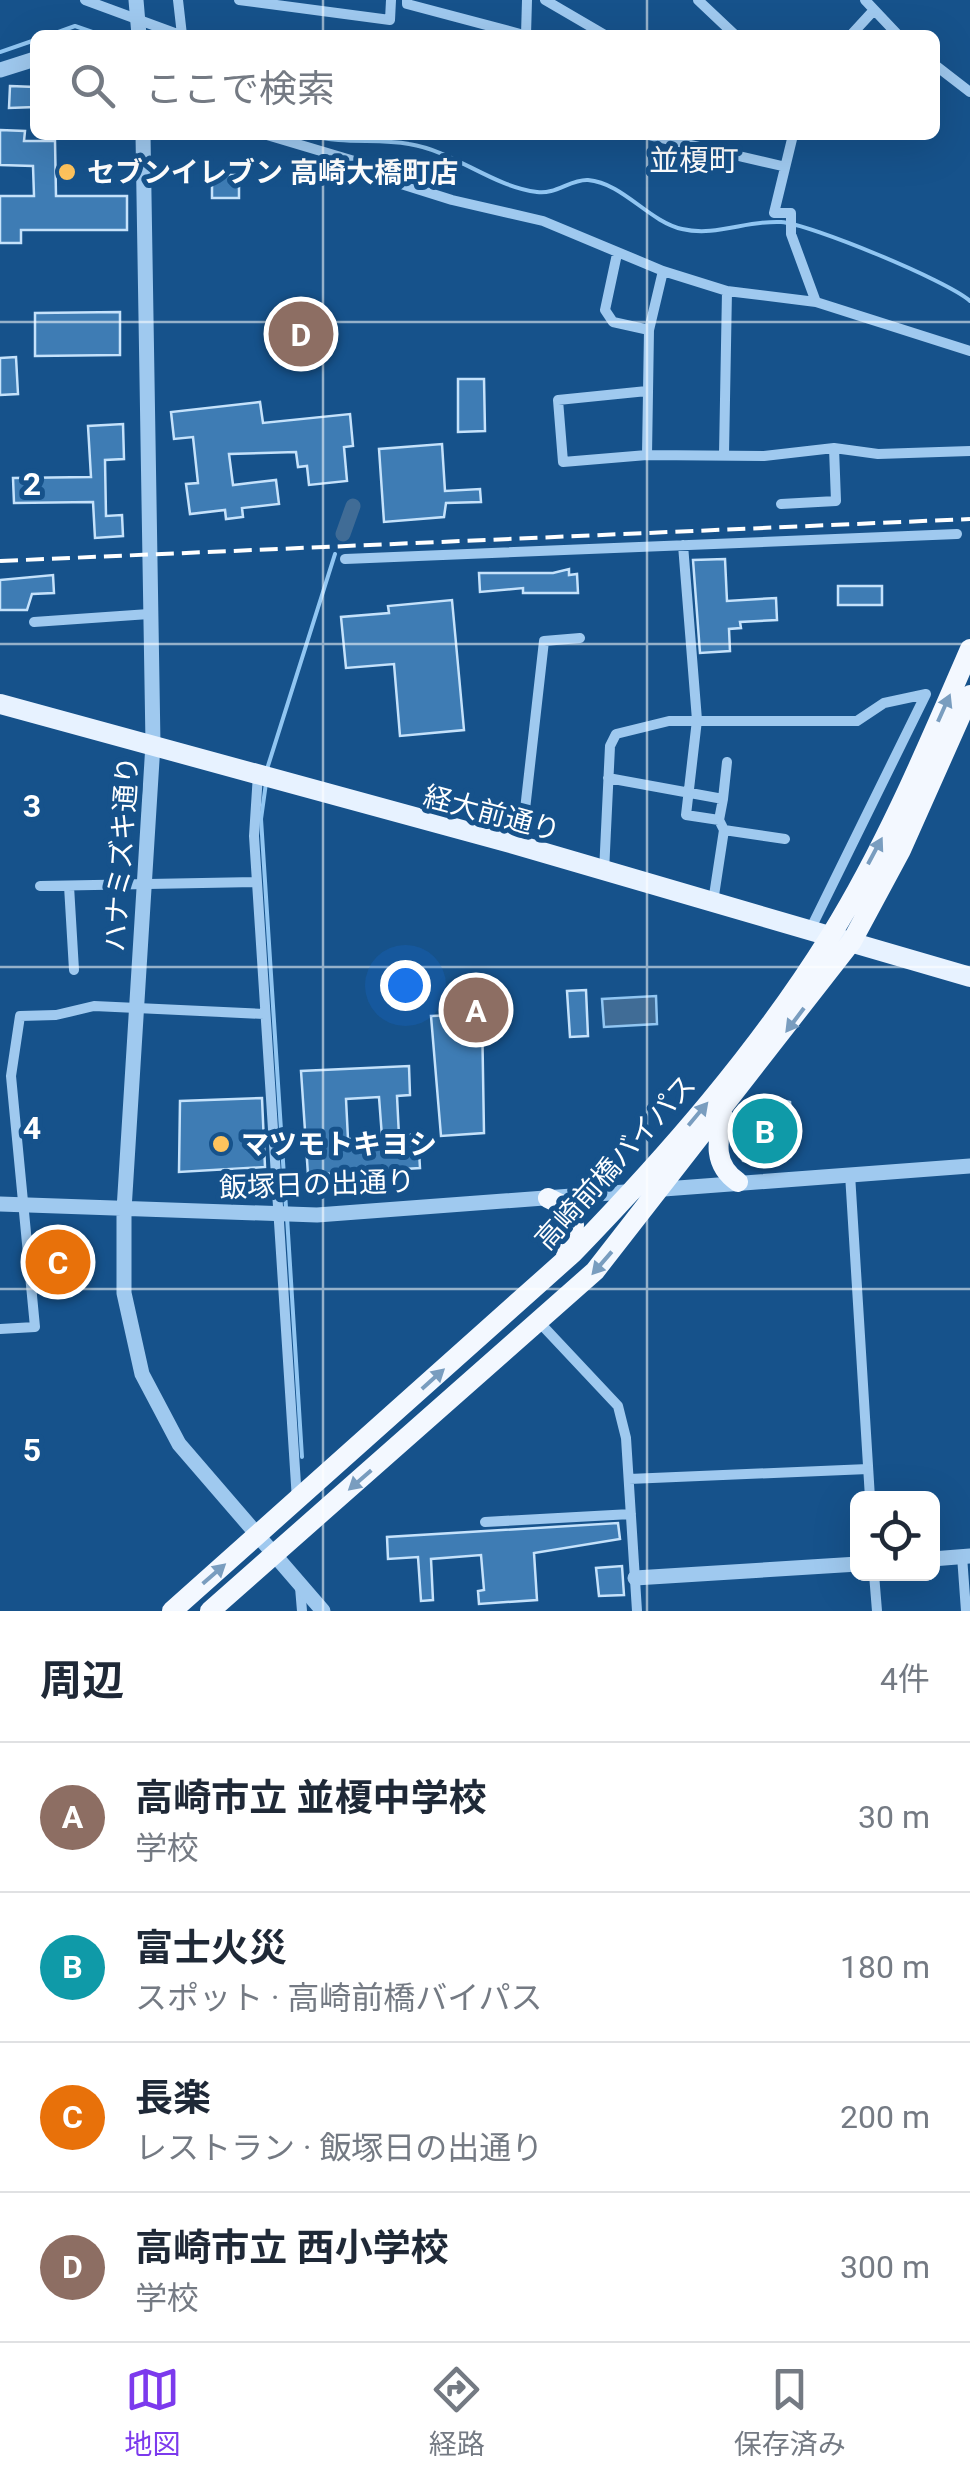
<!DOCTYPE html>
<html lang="ja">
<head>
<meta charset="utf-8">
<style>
	body { margin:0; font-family:Roboto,"Noto Sans JP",sans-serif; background:#f2f2f3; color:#1f2937 }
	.controls { position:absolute; right:30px; bottom:30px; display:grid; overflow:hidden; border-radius:15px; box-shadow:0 10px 40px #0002 }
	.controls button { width:90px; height:90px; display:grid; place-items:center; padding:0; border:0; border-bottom:2px solid #e0e1e3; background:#fff; color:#1f2937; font:50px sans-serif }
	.you { position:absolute; left:405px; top:985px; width:35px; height:35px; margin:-25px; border:8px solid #fff; border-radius:50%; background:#1a73e8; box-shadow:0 0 0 15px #1a73e833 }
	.badge { display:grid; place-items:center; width:65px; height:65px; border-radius:50%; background:#7c3aed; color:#fff; font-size:32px; font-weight:700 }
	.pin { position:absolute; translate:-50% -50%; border:5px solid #fff; box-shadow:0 2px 10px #0006 }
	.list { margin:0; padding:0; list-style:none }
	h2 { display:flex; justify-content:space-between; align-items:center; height:130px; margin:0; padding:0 40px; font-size:42px }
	h2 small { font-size:32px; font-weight:400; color:#747a83 }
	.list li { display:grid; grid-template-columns:65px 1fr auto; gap:30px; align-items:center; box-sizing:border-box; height:150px; padding:0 40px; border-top:2px solid #e0e1e3 }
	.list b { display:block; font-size:38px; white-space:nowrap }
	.list p { margin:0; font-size:32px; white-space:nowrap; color:#747a83 }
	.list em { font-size:32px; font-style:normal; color:#747a83 }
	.icon { flex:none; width:55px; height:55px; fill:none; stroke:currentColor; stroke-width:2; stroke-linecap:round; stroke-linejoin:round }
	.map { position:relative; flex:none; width:970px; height:1611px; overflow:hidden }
	.search { position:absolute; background:#fff; box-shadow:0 10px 40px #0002; left:30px; right:30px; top:30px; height:110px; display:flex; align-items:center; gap:25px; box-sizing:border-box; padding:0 35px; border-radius:15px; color:#747a83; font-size:38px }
	.sheet { height:730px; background:#fff }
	nav { display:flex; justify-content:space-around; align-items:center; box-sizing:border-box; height:140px; border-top:2px solid #e0e1e3; background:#fff; font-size:28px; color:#747a83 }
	nav a { display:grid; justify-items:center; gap:5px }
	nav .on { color:#7c3aed }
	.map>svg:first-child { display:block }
	.water { fill:#406c96; stroke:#91c6f2; stroke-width:2.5 }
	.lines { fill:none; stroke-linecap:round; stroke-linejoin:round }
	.stream { stroke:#91c6f2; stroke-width:4 }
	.canal { stroke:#406c96; stroke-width:15 }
	.building { fill:#3e7cb4; stroke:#c5e2fb; stroke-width:2.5; fill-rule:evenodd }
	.minor { stroke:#9fc9ef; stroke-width:10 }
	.tertiary { stroke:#9fc9ef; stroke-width:15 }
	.primary { stroke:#e7f2ff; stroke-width:20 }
	.trunk { stroke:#f3f8ff; stroke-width:20 }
	.rail { stroke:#fff; stroke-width:4; stroke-dasharray:18 8; stroke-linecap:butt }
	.oneway { fill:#799dbf }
	.grid { fill:none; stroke:#fff; stroke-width:2.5; stroke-opacity:0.55 }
	.poi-dot { fill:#ffc45d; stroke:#16528b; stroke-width:4 }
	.labels { text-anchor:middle; stroke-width:10; stroke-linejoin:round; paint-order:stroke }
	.poi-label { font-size:28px; font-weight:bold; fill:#fff; stroke:#16528b; text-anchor:start }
	.street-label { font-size:28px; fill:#fff; stroke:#16528b }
	.neighbourhood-label { font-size:30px; fill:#fff; stroke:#16528b }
	.grid-label { font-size:32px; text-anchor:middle; font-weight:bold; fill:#fff; stroke:#16528b; stroke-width:10; stroke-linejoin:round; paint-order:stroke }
</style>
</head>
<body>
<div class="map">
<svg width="970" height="1611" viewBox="0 0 970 1611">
	<rect width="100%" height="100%" fill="#16528b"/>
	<path class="water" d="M656,996L657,1024L604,1027L602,999Z"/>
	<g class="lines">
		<path class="stream" d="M50,35L75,26L101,35
			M0,52L35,40
			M311,135C343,145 376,138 409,144C454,151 491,186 537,192C555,195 571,179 588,180C623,183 648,221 682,229C716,237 747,220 781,222C810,224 948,281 970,301
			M267,769L335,554
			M266,783L261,819L286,1208
			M287,1217L302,1457"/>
		<path class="canal" d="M343,534L353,506"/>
	</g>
	<path class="building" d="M10,86L35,87V107L9,108Z
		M0,130L25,131L24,141H55L56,196H127V230H21V243H0V196H34L33,166L0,165Z
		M212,175H239V198H212Z
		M120,312V355L35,356V313Z
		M16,357L18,394L0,395V358Z
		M458,379H484L485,431L458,432Z
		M260,402L263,423L350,414L353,446L344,447L347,481L309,485L307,466L298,467L296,452L229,454L233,485L276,480L279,504L242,508L243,517L226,519L225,510L190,514L186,484L198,483L193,437L174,439L171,412Z
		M123,424L124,459L105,460L106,516L122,515L123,536L95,538L93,502L14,503L13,478L91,477L88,426Z
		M442,444L445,491L480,489L481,502L446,503L444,517L384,522L379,449Z
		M725,559L727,601L776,598L777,620L740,622L741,628L729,629L730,651L700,653L693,560Z
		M569,569V575L577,574L578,593H523V588L480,592L479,573H553Z
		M53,575L54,593L32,594L27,610H0V580Z
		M838,586H882V605H838Z
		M452,600L464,730L400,736L394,664L346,668L341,617L389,613L388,606Z
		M586,990L588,1036L570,1037L567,991Z
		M482,1014L484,1133L441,1136L431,1016Z
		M409,1066L410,1095L397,1096L399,1136L418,1134L420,1168L308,1175L301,1071ZM379,1097L382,1137L348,1139L346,1099Z
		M262,1098L265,1167L179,1172L180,1101Z
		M777,1099L790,1102L791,1123L764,1158L754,1163L743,1161L738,1152L739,1140L766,1105Z
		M41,1251L76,1253V1272L40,1271Z
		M618,1523L620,1539L534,1553L537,1600L479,1604L478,1591L484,1590L481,1555L431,1559L433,1600L421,1601L418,1557L388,1559L387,1537Z
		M622,1566L624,1595L599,1596L596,1568Z"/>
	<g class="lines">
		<path class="minor" d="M85,0L180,35
			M178,0L182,35
			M239,0L390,20L391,0
			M407,0V4L524,35
			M545,0L605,35
			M698,0L735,35
			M865,0L898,35
			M526,35L527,0
			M851,35L874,10
			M935,65L970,92
			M267,135L361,163L382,178L452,200L543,221L663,271L727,291L816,302L970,351
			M648,135L782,166
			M793,135L774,213H791V234L816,302
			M617,254L605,310L613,322L649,330
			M647,391L558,400L563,462L647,455L764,456L834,448L878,454L970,451
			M724,454L727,291
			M647,455L649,330L663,271
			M781,504L836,501L834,448
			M683,545L697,720L686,815L719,820L724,830L713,902
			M345,559L957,534
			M34,622L149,614
			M258,774L254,836L297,1500
			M608,778L723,799L719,820
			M723,799L727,762
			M724,830L785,839
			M521,845L544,641L580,638
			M604,872L610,746L616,734L669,721H857L884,703L926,694
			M40,886L256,882
			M69,886L74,970
			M810,930L926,694
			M850,1174L870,1498
			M540,1323L618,1406L626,1438L637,1611
			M0,1329L35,1327L11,1076L20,1016L56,1015L94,1006L264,1014
			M629,1479L868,1469
			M485,1522L631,1514
			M962,1556L966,1611
			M874,1574L877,1611
			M300,1587L302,1611"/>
		<path class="tertiary" d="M136,0L139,35
			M0,70L35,59
			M143,135L153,744L124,1210V1293L142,1374L179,1444L323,1611
			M0,1204L317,1215L970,1166
			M932,1559L970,1556
			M635,1578L858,1564"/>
		<path class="primary" d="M0,704L521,846L970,977"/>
		<path class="trunk" d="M723,1116C717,1142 713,1165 738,1182
			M548,1198L560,1204L574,1225L566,1256
			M172,1611L573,1253C667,1156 759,1051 831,935C886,846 928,746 970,649
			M210,1611L595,1271L852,941L901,850L970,695"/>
		<path class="rail" d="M0,561L970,519"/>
	</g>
	<defs><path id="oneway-solid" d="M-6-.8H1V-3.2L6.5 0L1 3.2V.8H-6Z" transform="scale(2.5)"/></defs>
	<g class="oneway">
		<use href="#oneway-solid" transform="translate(944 708) rotate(-66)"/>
		<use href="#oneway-solid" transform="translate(875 851) rotate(-62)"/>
		<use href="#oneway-solid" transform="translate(795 1020) rotate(127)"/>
		<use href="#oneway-solid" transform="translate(698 1114) rotate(-50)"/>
		<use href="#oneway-solid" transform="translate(602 1263) rotate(131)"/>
		<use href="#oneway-solid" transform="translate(433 1379) rotate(-42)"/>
		<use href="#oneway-solid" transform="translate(360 1480) rotate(139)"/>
		<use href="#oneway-solid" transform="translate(214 1574) rotate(-41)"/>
	</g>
	<path class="grid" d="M323,0V35M647,0V35M323,135V1611M647,135V1611M0,322H970M0,644H970M0,967H970M0,1289H970"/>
	<g class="poi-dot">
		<circle cx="67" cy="172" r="10"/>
		<circle cx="221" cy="1144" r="10"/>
	</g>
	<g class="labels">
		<g class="poi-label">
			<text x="87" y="182">セブンイレブン 高崎大橋町店</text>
			<text x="241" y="1154">マツモトキヨシ</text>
		</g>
		<g class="street-label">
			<text transform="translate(492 813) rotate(15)" y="10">経大前通り</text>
			<text transform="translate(121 854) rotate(-86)" y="10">ハナミズキ通り</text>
			<text transform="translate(615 1162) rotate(-48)" y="10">高崎前橋バイパス</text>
			<text transform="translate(317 1184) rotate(-2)" y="10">飯塚日の出通り</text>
		</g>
		<g class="neighbourhood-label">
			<text x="694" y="171">並榎町</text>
		</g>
	</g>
	<g class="grid-label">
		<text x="32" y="495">2</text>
		<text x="32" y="817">3</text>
		<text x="32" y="1139">4</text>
		<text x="32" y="1461">5</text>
	</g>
</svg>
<div class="controls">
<button><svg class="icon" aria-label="locate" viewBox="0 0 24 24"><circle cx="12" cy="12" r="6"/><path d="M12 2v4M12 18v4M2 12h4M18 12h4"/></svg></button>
</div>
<div class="you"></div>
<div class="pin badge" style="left:476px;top:1010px;background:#8d6e63">A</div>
<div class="pin badge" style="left:765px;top:1131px;background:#0f9aa8">B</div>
<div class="pin badge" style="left:58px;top:1262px;background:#e8710a">C</div>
<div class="pin badge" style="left:301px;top:334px;background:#8d6e63">D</div>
<div class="search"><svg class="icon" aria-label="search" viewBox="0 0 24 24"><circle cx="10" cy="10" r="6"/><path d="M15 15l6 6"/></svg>ここで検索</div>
</div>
<section class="sheet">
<h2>周辺<small>4件</small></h2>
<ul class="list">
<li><span class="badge" style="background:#8d6e63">A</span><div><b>高崎市立 並榎中学校</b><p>学校</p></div><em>30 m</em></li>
<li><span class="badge" style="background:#0f9aa8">B</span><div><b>富士火災</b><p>スポット · 高崎前橋バイパス</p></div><em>180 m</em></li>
<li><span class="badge" style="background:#e8710a">C</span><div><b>長楽</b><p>レストラン · 飯塚日の出通り</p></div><em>200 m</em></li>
<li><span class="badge" style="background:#8d6e63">D</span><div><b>高崎市立 西小学校</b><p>学校</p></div><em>300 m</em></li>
</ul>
</section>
<nav>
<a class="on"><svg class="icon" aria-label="map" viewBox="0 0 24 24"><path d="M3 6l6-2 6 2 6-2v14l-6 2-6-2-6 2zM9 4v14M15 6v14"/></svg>地図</a>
<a><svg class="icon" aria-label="directions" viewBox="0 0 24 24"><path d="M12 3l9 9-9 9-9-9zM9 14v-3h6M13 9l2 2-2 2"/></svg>経路</a>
<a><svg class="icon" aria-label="saved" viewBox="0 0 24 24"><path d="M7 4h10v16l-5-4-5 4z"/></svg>保存済み</a>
</nav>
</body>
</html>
